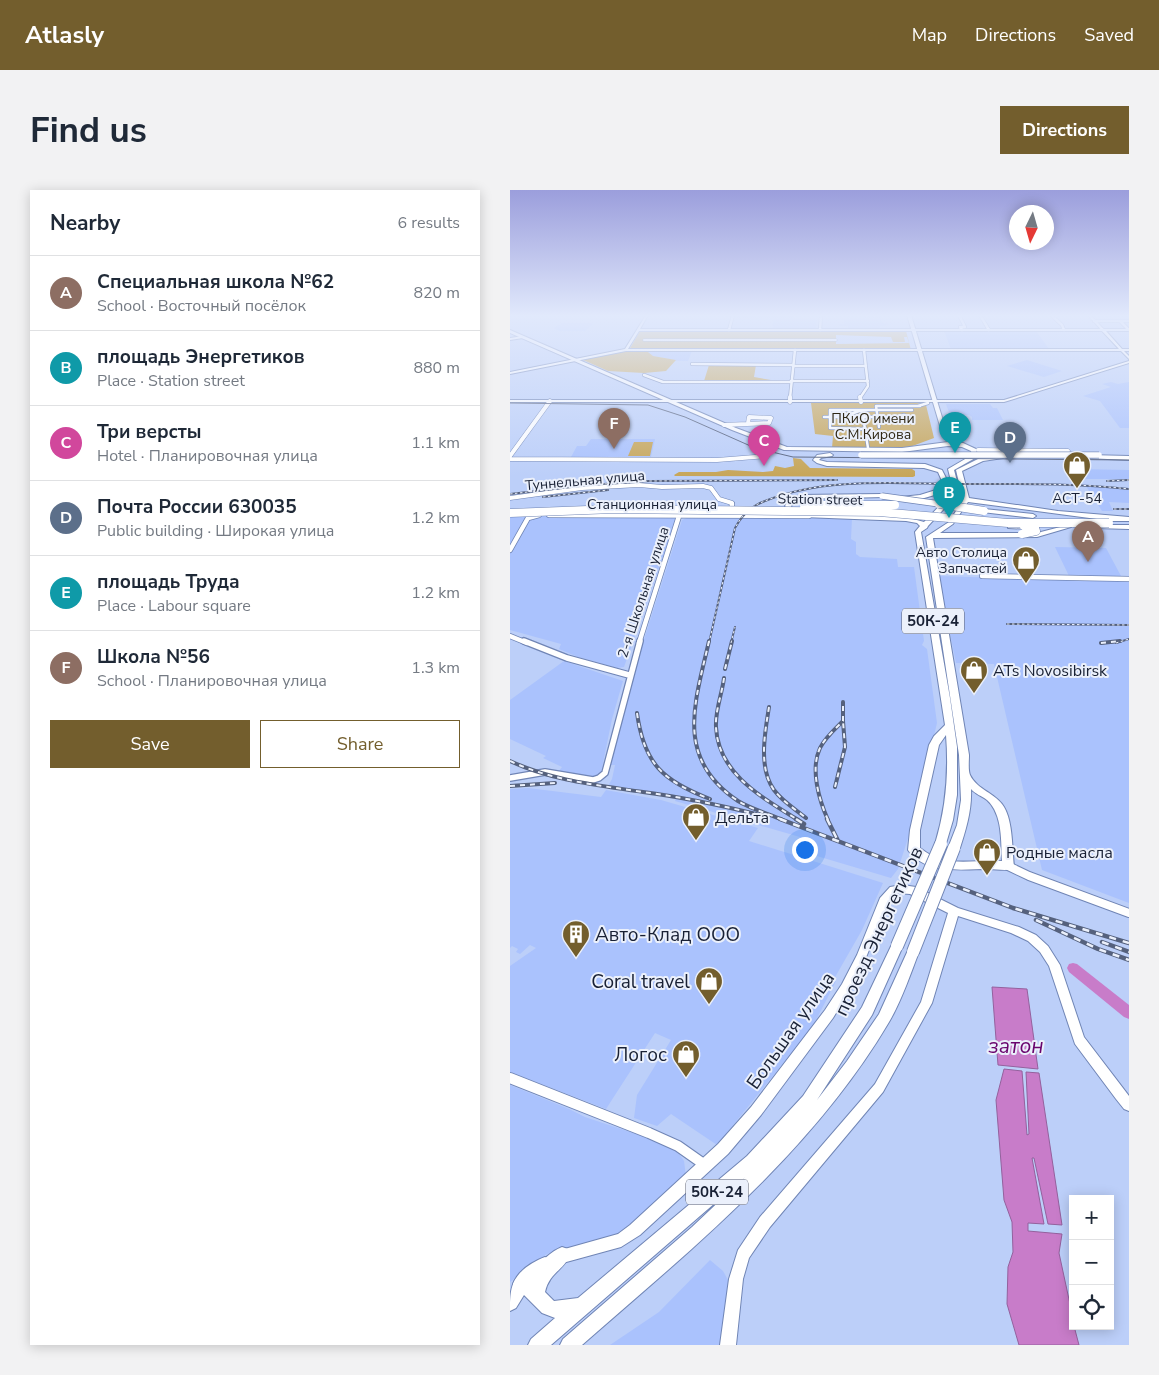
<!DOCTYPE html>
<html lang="en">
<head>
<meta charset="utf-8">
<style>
	body { margin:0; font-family:"Nunito Sans",sans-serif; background:#f2f2f3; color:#1f2937 }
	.controls { position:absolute; right:15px; bottom:15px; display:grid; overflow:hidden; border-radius:0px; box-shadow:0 2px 12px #0003 }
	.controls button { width:45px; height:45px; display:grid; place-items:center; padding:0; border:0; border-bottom:1px solid #e0e1e3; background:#fff; color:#1f2937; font:25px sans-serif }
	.compass { position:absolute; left:499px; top:15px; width:45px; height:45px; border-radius:50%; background:#fff; box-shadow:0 2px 12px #0003; rotate:185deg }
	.you { position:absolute; left:294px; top:659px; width:18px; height:18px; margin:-12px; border:4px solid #fff; border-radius:50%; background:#1a73e8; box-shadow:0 0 0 8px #1a73e833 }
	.badge { display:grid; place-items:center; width:32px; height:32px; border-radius:50%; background:#735e2d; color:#fff; font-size:16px; font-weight:700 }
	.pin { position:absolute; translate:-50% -41px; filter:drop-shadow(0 1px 2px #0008) }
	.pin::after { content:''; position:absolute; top:26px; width:18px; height:15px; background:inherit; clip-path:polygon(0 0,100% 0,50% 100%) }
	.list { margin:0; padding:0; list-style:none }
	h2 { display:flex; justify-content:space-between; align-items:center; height:65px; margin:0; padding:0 20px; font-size:21px }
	h2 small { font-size:16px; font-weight:400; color:#747a83 }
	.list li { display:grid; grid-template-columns:32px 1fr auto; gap:15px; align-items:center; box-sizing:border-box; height:75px; padding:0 20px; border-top:1px solid #e0e1e3 }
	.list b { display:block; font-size:19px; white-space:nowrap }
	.list p { margin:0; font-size:16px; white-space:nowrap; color:#747a83 }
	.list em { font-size:16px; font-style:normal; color:#747a83 }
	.actions { display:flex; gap:10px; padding:15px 20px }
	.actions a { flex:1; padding:11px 0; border:1px solid #735e2d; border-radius:0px; text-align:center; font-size:18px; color:#735e2d }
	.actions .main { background:#735e2d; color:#fff }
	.icon { flex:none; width:28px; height:28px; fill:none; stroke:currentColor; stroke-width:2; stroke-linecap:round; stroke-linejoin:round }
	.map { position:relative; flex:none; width:619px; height:1155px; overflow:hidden; border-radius:0px }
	header { display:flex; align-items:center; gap:30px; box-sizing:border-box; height:70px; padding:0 25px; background:#735e2d; color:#fff }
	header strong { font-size:24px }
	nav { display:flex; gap:28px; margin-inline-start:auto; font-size:18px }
	.intro { display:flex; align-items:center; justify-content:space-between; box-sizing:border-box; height:120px; padding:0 30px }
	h1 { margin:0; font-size:35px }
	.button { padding:12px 22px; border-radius:0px; background:#735e2d; color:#fff; font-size:18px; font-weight:700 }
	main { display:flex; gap:30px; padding:0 30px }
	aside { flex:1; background:#fff; border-radius:0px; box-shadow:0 2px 12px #0003 }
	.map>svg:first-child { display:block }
	.built { fill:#aac2fd }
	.green { fill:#c7a659; fill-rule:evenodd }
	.water { fill:#c87cc9; stroke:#94619d }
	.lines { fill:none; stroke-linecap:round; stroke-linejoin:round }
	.river { fill:#c87cc9; fill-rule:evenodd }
	.pedestrian-far1-casing { stroke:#7085b5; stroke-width:3 }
	.pedestrian-casing { stroke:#7085b5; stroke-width:4 }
	.minor-far5-casing { stroke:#7085b5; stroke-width:4 }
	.minor-far4-casing { stroke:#7085b5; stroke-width:5 }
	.minor-far3-casing { stroke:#7085b5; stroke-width:6 }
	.minor-far2-casing { stroke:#7085b5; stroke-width:8 }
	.minor-far1-casing { stroke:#7085b5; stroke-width:10 }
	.minor-casing { stroke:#7085b5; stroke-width:12 }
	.tertiary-casing { stroke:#7085b5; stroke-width:2 }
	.secondary-casing { stroke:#7085b5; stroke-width:2 }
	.primary-casing { stroke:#7085b5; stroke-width:2 }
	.pedestrian-far1 { stroke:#fff; stroke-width:2 }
	.pedestrian { stroke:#fff; stroke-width:2.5 }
	.minor-far5 { stroke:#fff; stroke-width:2.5 }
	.minor-far4 { stroke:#fff; stroke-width:4 }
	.minor-far3 { stroke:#fff; stroke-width:4.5 }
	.minor-far2 { stroke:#fff; stroke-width:5.5 }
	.minor-far1 { stroke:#fff; stroke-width:8 }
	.minor { stroke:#fff; stroke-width:10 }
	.tertiary { fill:#fff; fill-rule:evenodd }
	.secondary { fill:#fff; fill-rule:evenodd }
	.primary { fill:#fff; fill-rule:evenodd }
	.tram { stroke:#55617d; stroke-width:1 }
	.rail-far2-casing { stroke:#55617d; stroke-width:2 }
	.rail-far1-casing { stroke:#55617d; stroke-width:4 }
	.rail-casing { stroke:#55617d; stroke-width:4.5 }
	.rail-far2 { stroke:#ebf0fb; stroke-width:1; stroke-dasharray:2.5; stroke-linecap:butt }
	.rail-far1 { stroke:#ebf0fb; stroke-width:2; stroke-dasharray:5; stroke-linecap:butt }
	.rail { stroke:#ebf0fb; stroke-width:2.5; stroke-dasharray:7; stroke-linecap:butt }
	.primary-bridge-far2-casing { stroke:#7085b5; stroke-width:7; stroke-linecap:butt }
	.primary-bridge-far1-casing { stroke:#7085b5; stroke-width:9; stroke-linecap:butt }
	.primary-bridge-casing { stroke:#7085b5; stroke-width:14; stroke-linecap:butt }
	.primary-bridge-far2 { stroke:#fff; stroke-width:5.5 }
	.primary-bridge-far1 { stroke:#fff; stroke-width:8 }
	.primary-bridge { stroke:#fff; stroke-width:12 }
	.labels { text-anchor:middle; stroke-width:4; stroke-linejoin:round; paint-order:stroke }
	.far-park-label { font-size:14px; fill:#302815; stroke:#ebf0fb }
	.far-street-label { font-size:14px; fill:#192135; stroke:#ebf0fb }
	.far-poi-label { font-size:14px; fill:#192135; stroke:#ebf0fb }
	.shield { fill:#ebf0fb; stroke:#585f70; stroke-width:1 }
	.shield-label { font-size:15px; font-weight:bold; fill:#192135 }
	.poi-label { font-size:16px; fill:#192135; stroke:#ebf0fb; text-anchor:start }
	.near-street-label { font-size:19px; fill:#192135; stroke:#ebf0fb }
	.near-poi-label { font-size:19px; fill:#192135; stroke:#ebf0fb; text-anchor:end }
	.near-water-label { font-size:21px; font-style:italic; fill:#6a056e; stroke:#ebf0fb }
</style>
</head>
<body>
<header>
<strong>Atlasly</strong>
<nav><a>Map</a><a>Directions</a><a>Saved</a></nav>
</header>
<div class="intro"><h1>Find us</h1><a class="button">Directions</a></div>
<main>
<aside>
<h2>Nearby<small>6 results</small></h2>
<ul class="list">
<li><span class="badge" style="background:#8d6e63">A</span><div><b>Специальная школа №62</b><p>School · Восточный посёлок</p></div><em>820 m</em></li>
<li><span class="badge" style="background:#0f9aa8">B</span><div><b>площадь Энергетиков</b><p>Place · Station street</p></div><em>880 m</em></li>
<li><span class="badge" style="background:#d1479c">C</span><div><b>Три версты</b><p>Hotel · Планировочная улица</p></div><em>1.1 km</em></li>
<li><span class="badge" style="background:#5c6f8a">D</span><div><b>Почта России 630035</b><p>Public building · Широкая улица</p></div><em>1.2 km</em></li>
<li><span class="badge" style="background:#0f9aa8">E</span><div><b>площадь Труда</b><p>Place · Labour square</p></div><em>1.2 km</em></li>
<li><span class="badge" style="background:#8d6e63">F</span><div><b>Школа №56</b><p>School · Планировочная улица</p></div><em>1.3 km</em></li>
</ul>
<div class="actions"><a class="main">Save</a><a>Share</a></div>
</aside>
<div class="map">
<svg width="619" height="1155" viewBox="0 0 619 1155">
	<rect width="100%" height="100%" fill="#bccff9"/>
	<path class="built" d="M227,125H308L282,126V129L307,130L306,140L262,139L264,129L226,128Z
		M370,127L372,133L382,134L370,136V139H338V136H330L329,134H334V128Z
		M52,133H80L83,134L75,141H49L44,138Z
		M434,141H526L539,159H441Z
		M139,161H182L178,171H165V170L143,166L138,163Z
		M517,170L552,181L534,187L497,176Z
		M601,192L608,194L619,192V238H610L590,211L573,206L601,197L592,194Z
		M436,214H480L483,218H487L493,230H462V227L459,225H440Z
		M81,249H145L141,267H61L67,256H76Z
		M564,279L619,280V289H572Z
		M576,296L619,300V313L599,312L603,321H592Z
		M0,326L167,327L114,477L107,478L68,467L49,459L51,454L0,440Z
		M179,327L342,328L341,349L346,352V364L350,367L387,369L388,377H404L414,451L412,455L417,459L427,533L404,630L388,679L381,688L290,661V647L165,611L167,606L98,596L102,589L105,575H101L109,534L130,462L172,330Z
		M545,357L596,358L611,386H559Z
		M428,386L522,389L619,390V713L532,680L484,474L446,473Z
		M54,471L113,491L102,529L91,583L82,587L48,582L52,577L33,568L36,566L0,549V510Z
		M18,598L91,607L96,600L151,610L248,638L239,651L373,693L352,740L324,789L326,791L302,838L207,955L161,924L147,936L124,928L127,905L161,850L145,843L96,919L0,882V776L26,758L20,755L10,764L6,762L8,759L2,756L0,758V599Z
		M0,895L59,919L75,927L156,954L170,965L174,971L176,986L119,1039L109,1044L37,1064L0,1092Z
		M200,1070L213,1081L222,1097L214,1155H100L149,1122Z"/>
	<path class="green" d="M130,141H396L401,160H119ZM326,145L381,147L383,152H395L394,147H397L399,153L326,154Z
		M106,162H138L143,166L166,170L156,181L134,183L98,181L71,169Z
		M199,175H246L244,187L267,191H194Z
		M301,213H407L416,215L424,248L397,258H322L323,246L305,244Z
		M124,252H143L140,266H118Z
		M283,268L291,269L300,278L402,279L405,281V286L403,287L165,286L164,285L169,282H206L218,280L253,282L263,281L265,276L275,278L284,276Z"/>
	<path class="water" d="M482,797L517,799L528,879L488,875Z
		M494,879L512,881L517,945L519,944L516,882L529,883L552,1035L538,1034L524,968H522L534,1034L518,1033V1041L552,1044L549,1063L563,1128V1136H564L569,1155H509L497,1114L498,1077L503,1062L502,1032L494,1010L486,910Z"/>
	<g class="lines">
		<path class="river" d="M563,773L567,774L619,815V829L614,827L559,782L557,778L559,774Z"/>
		<g class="pedestrian-far1-casing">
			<path id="pedestrian-far1" d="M134,150H326"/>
		</g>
		<g class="pedestrian-casing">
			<path id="pedestrian" d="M408,216L418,213
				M338,225L352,220L358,258
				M394,225L399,227L394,229L387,227Z
				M333,226L341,228H331Z
				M314,227H331
				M341,227H387
				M369,237L366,216H410
				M355,239L320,238V220H402"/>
		</g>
		<g class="minor-far5-casing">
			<path id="minor-far5" d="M449,125L455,137H450L452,140
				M470,125L479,140
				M541,125L552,135L554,140
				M579,125L593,140
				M584,131H619
				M611,132L619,140
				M219,140L223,125
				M310,140L311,125
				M182,174L283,175
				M283,176H356
				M134,185L153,192H281
				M281,191H358
				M280,208L285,160
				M350,208L358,196L354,160"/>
		</g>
		<g class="minor-far4-casing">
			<path id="minor-far4" d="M350,207L351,212
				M280,212V207
				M214,235L259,233L261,228L239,227L238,233
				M468,260L558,261
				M0,266L40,211
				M0,269L207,270L257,266
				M0,308L72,298L129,295L152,297L193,296L201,298L209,309L222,313V315"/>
		</g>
		<g class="minor-far3-casing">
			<path id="minor-far3" d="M221,324L222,314
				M39,325L299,326
				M0,360L18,328L29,325
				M472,386L619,389
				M0,446L17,453
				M129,453L169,326"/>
		</g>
		<g class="minor-far2-casing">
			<path id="minor-far2" d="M14,451L57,468L119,485
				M0,588L35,582L83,590L89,588L95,583L130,451"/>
		</g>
		<g class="minor-far1-casing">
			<path id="minor-far1" d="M498,676L519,686L619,723"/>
		</g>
		<g class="minor-casing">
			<path id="minor" d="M0,888L139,943L168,956L195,975"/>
		</g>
		<g class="tertiary-casing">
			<path id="tertiary" d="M136,125H138L130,139H619V141H596L612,159H619V161H614L619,166V169L611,161H116L0,184V182L115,159ZM129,141H592L609,159H118Z
				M13,146V148L0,150V148Z
				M619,171V173L494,212H425L423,211L425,210H494Z"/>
		</g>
		<g class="secondary-casing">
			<path id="secondary" d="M0,210H425L427,211L425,212H0Z
				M392,695L406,697L448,718L509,737L526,745L538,756L550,775L574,847L619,906V921L614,919L606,909L565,854L539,776L530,762L518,751L501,743L448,726L422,813L373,902L260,1037L239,1068L233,1089L226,1155H210L219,1089L228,1060L250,1027L365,894L411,812L438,723L400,704L387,703L378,713L357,765L340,800L323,828L251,925L218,964L130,1045L111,1057L49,1074L44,1072L42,1067L44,1062L108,1044L120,1035L208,954L241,917L315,820L332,794L347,765L370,708L380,697Z
				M35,1067L40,1069L42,1074L40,1079L27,1087L15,1099L10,1101L5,1099L3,1094C8,1081 22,1072 35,1067Z"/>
		</g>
		<g class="primary-casing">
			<path id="primary" d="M397,125H401L438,247L433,246Z
				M0,140L226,238L277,257L392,258L438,252L453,253L466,259L467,267L444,280L448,295L445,307L418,336L417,338L411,342L440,508L447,557V605L443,630L435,657H427L425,654C436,618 439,583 436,545L429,555L410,640V658C436,679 462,669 492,671C491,653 493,624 477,610C472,606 465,604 461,599C462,620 456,639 450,658L448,661H440L438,658L447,635L451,610L449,565L416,347L439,332L453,310L446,280L470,268L493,266V268L473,271L452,281L459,308L548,321L619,327V331H602L458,312L443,334L430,343H527L558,335L561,337L527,347L423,348L459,565C459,571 458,580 460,585C467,600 486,603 494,617C503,632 502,659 504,676L502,679C495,681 486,679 479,679C453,679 415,685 398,660L400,640L419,555L424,546L435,535L405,342L410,336L407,333L396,331L293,327L279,322L275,316L280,309L290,305L372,304L374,305V307L291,309L284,311L281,316L283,320L294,323L396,327L414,332L439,306L441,299C428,304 400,315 388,309L391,307L410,305L442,295L438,279L462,265L461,261L452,257L438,256L392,262L274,260L222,240L0,143Z
				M320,263L323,265L322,266L311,268L309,270L317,272L415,274L432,280L437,290L432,291L428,282L414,278L317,276L307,273L303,270L307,265Z
				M578,265L619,266V270L576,268L575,267Z
				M474,319L523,324L526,326L523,328L472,322L471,321Z
				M500,335H523L526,337L523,339L498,338V336Z
				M588,335H619V339L586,338V336Z
				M387,751L391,752L393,756L362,825L307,910L337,871L369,824L399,758L403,757L407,758L409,762C400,785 392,810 379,832C303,961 184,1057 72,1155H50L53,1149L182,1037L235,987L41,1155H18L21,1149L45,1128L32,1123L14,1105L6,1118L0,1121C0,1108 0,1091 10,1086L21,1090C27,1076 37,1063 52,1057L58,1059L60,1065C54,1080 39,1083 35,1102L44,1111L68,1108L237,966L293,906L352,817L383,752Z"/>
		</g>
		<use href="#pedestrian-far1" class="pedestrian-far1"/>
		<use href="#pedestrian" class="pedestrian"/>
		<use href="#minor-far5" class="minor-far5"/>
		<use href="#minor-far4" class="minor-far4"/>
		<use href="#minor-far3" class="minor-far3"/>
		<use href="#minor-far2" class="minor-far2"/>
		<use href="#minor-far1" class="minor-far1"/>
		<use href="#minor" class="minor"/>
		<use href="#tertiary" class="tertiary"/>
		<use href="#secondary" class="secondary"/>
		<use href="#primary" class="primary"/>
		<path class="tram" d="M0,213L138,215L175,227L245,258L283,267L619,270"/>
		<g class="rail-far2-casing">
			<path id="rail-far2" d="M597,291L619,290
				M0,304L79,295L139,291L327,290
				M33,307L98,300
				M604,319H619
				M497,434L619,435
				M199,453L225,338C232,325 241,316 255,311C315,286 392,294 455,294C510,294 564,293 619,299
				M221,453L225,437
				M606,453L619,449"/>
		</g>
		<g class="rail-far1-casing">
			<path id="rail-far1" d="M199,451C185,513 164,568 228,611C241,619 259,624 273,630
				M591,453L610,451
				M215,479L222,451
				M214,488C212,504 205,521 206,537C208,584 253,608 288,630
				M259,517C255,542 248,578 264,600C272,611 285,619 296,628
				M127,523C134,574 153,591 200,609
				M0,571C43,591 87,595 133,602C171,607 209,615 246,624
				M0,596L45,593
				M325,597L335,557L333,531
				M318,630C309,610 300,579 310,558C315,548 325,539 333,531V512"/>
		</g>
		<g class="rail-casing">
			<path id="rail" d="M270,629L503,718L619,753
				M286,629L294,634
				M317,629L328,651
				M526,730L588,759L619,770
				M592,752L619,762"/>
		</g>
		<use href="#rail-far2" class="rail-far2"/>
		<use href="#rail-far1" class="rail-far1"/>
		<use href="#rail" class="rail"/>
		<g class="primary-bridge-far2-casing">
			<path id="primary-bridge-far2" d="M351,265H589
				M372,306L437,315"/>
		</g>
		<g class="primary-bridge-far1-casing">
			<path id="primary-bridge-far1" d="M429,314L474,321
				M294,315H385
				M0,323L104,319L369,322L498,333H599
				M512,344L526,341L525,338L514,336"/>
		</g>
		<g class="primary-bridge-casing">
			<path id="primary-bridge" d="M387,756L431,654
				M403,762L444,658"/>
		</g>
		<use href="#primary-bridge-far2" class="primary-bridge-far2"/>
		<use href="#primary-bridge-far1" class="primary-bridge-far1"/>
		<use href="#primary-bridge" class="primary-bridge"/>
	</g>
	<linearGradient id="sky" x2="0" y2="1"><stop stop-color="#9b9edc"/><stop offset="0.44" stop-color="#e1e9fc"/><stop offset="1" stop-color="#e1e9fc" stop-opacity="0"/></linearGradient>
	<rect width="619" height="286" fill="url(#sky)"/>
	<defs>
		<g id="shop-pin" transform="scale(1.4375)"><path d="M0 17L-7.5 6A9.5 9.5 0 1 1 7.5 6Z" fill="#735e2d" stroke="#ebf0fb"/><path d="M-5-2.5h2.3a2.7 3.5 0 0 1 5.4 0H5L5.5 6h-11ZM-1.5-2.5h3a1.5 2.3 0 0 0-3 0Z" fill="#fff"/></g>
		<g id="building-pin" transform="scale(1.4375)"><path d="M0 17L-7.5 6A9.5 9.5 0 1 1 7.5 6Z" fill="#735e2d" stroke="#ebf0fb"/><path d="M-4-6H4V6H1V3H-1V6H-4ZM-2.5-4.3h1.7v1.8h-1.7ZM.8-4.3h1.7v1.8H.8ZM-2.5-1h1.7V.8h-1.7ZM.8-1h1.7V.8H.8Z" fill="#fff"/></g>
	</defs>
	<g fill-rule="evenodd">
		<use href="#shop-pin" x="567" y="275"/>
		<use href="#shop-pin" x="516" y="370"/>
		<use href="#shop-pin" x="464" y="480"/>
		<use href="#shop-pin" x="186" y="627"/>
		<use href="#shop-pin" x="477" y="662"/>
		<use href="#building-pin" x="66" y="744"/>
		<use href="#shop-pin" x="199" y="791"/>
		<use href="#shop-pin" x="176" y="864"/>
	</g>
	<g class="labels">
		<g class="far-park-label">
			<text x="363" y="233">ПКиО имени<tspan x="363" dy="16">С.М.Кирова</tspan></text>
		</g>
		<g class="far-street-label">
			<text transform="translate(75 290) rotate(-5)" y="5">Туннельная улица</text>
			<text transform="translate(310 309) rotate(1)" y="5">Station street</text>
			<text x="142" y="319">Станционная улица</text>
			<text transform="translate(133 402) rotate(-72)" y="5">2-я Школьная улица</text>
		</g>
		<g class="far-poi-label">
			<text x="567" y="313">АСТ-54</text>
			<text x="497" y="367" text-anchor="end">Авто Столица<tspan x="497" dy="16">Запчастей</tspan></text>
		</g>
		<g class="shield">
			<rect x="392" y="418.5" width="62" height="25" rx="4"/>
			<rect x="176" y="989.5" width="62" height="25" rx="4"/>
		</g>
		<g class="shield-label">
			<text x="423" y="436">50К-24</text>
			<text x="207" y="1007">50К-24</text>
		</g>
		<g class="poi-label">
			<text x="483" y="486">ATs Novosibirsk</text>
			<text x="205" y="633">Дельта</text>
			<text x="496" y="668">Родные масла</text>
		</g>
		<g class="near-street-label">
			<text transform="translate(368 741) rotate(-65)" y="7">проезд Энергетиков</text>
			<text transform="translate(280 840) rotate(-55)" y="7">Большая улица</text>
		</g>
		<g class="near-poi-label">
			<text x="85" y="751" text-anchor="start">Авто-Клад ООО</text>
			<text x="180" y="798">Coral travel</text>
			<text x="157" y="871">Логос</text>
		</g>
		<g class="near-water-label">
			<text x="506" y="863">затон</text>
		</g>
	</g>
</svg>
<div class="controls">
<button>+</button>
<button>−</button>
<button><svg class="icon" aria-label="locate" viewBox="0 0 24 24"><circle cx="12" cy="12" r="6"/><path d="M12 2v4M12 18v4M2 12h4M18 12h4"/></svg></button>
</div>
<svg class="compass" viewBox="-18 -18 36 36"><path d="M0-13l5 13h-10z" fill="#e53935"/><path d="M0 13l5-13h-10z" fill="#747a83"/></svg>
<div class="you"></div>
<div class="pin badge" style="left:578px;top:372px;background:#8d6e63">A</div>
<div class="pin badge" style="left:439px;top:328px;background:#0f9aa8">B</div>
<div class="pin badge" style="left:254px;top:276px;background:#d1479c">C</div>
<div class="pin badge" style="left:500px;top:273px;background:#5c6f8a">D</div>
<div class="pin badge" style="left:445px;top:263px;background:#0f9aa8">E</div>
<div class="pin badge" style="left:104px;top:259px;background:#8d6e63">F</div>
</div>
</main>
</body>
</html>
